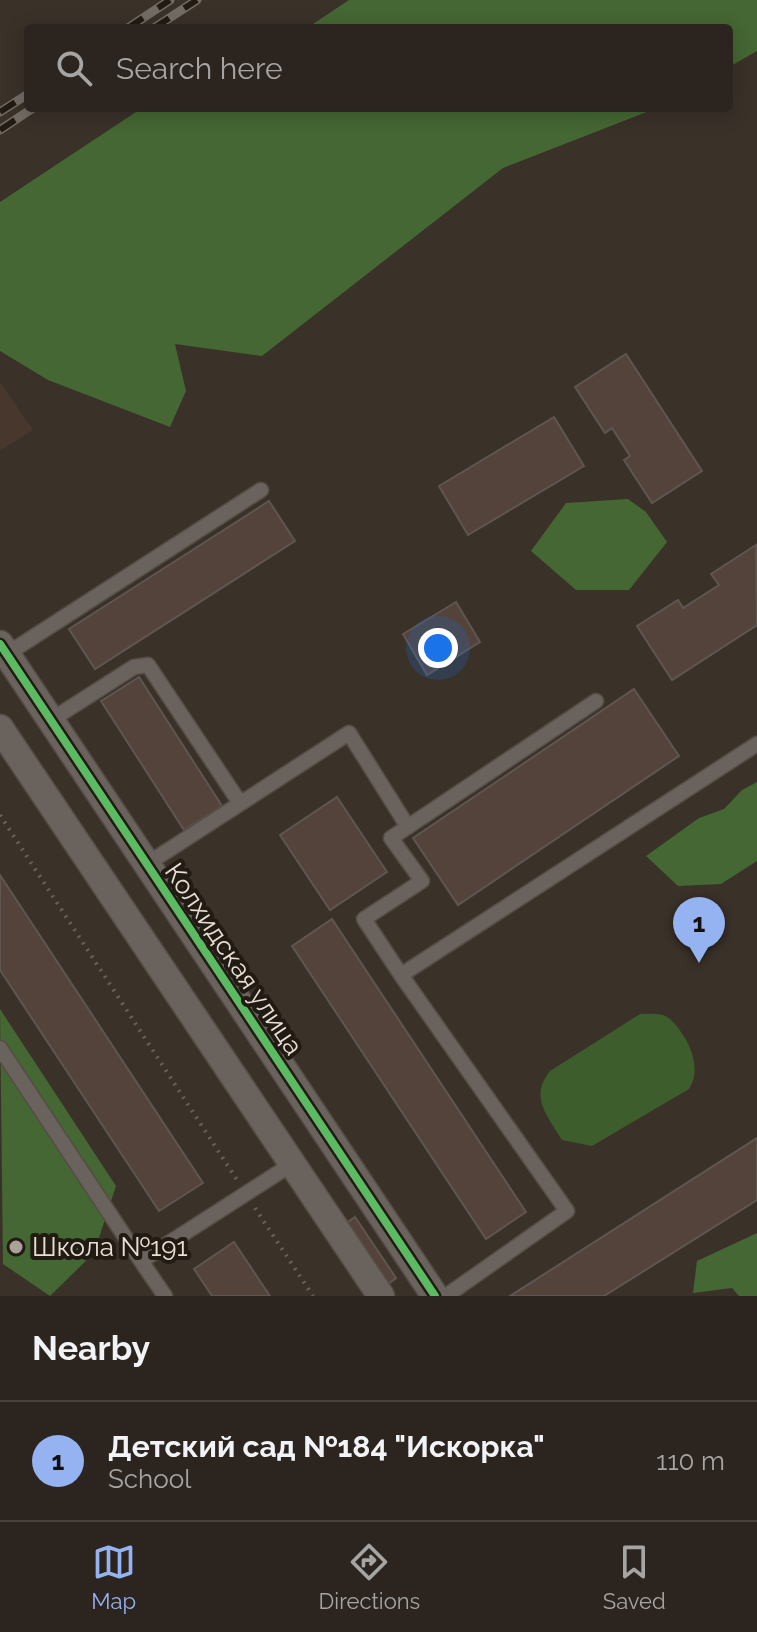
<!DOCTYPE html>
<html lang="en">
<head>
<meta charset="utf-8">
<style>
	body { margin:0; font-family:Raleway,sans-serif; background:#38312c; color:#f1f3f6 }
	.you { position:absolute; left:438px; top:648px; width:28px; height:28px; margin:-20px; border:6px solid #fff; border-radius:50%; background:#1a73e8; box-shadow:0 0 0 12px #1a73e833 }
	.badge { display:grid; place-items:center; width:52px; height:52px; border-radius:50%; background:#95b2f1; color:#111; font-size:26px; font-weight:700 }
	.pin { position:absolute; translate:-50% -66px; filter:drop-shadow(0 2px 4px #0008) }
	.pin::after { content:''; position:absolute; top:42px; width:28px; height:24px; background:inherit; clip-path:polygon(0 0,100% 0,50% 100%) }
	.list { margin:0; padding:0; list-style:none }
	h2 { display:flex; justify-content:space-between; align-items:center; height:104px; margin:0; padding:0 32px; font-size:34px }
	h2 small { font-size:26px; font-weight:400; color:#a6a5a4 }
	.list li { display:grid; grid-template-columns:52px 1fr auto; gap:24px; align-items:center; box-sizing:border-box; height:120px; padding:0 32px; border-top:2px solid #48423d }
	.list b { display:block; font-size:30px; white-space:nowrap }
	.list p { margin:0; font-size:26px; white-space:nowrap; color:#a6a5a4 }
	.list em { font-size:26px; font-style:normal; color:#a6a5a4 }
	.icon { flex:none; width:44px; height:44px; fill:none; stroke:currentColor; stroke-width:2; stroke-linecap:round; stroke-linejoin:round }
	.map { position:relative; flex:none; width:757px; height:1296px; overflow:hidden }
	.search { position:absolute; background:#2c251f; box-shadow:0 4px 20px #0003; left:24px; right:24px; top:24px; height:88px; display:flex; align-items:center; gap:20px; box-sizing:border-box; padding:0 28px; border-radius:8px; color:#a6a5a4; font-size:30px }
	.sheet { height:224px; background:#2c251f }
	nav { display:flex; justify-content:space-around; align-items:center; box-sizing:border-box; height:112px; border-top:2px solid #48423d; background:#2c251f; font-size:22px; color:#a6a5a4 }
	nav a { display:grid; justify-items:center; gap:4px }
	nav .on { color:#95b2f1 }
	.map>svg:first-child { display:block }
	.industrial { fill:#48372d }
	.green { fill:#3d5d2c }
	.forest { fill:#456733 }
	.building { fill:#53433b; stroke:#5f5651; stroke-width:2 }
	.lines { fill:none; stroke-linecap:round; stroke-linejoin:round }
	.lane-casing { stroke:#554d45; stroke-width:17 }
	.street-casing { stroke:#554d45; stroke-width:29 }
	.path { stroke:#68615b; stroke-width:4; stroke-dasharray:2 6; stroke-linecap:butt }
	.lane { stroke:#6a625c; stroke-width:14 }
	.street { stroke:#6a625c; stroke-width:26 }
	.rail-casing { stroke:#726c65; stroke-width:9 }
	.rail { stroke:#221b14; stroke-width:6; stroke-dasharray:18; stroke-linecap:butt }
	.cycleway-casing { stroke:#221b14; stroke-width:13 }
	.cycleway { stroke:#5cba63; stroke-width:8 }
	.poi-dot { fill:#aba198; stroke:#221b14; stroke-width:3 }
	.labels { text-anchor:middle; stroke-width:8; stroke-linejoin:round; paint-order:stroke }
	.street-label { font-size:26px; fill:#e8ded4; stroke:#221b14 }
	.poi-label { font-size:26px; fill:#e8ded4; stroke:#221b14; text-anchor:start }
</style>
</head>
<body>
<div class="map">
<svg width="757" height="1296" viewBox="0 0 757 1296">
	<rect width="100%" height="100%" fill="#3a3129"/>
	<path class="industrial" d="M0,382L33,430L0,451Z"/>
	<path class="green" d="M640,1014C651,1014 663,1012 671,1020C689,1038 703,1068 689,1089L592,1146L562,1140C547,1115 529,1097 550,1071Z"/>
	<path class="forest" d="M349,0H757V51L729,67V28H307Z
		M142,108H657L503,168L262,356L175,344L186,391L170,427L48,380L0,351V202Z
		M628,499L646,512L667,542L629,590H576L531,551L566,503Z
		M757,782V861L721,884L678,886L646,856L699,818L724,809L742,790Z
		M0,1009L116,1186L94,1253L50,1296L3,1264Z
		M757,1233V1296H739L732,1288L693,1293L697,1261Z"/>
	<path class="building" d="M626,354L702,471L652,503L624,460L630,456L612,428L605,433L575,387Z
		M554,417L584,466L468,535L439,486Z
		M269,501L295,541L95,669L69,629Z
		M756,545L757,625L672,680L637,626L678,600L683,608L719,585L711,574Z
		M456,602L480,642L427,675L403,634Z
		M139,677L222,806L184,830L101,701Z
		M634,689L679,756L458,905L413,838Z
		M337,797L387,872L330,910L280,835Z
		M0,875L203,1183L159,1211L0,970Z
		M332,919L526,1212L486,1239L292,946Z
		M757,1138V1200L604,1296H510Z
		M355,1217L396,1278L383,1288L341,1227Z
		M234,1242L270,1296H212L194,1269Z"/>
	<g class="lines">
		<g class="lane-casing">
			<path id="lane" d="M7,654L261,490
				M51,720L134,667L148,665L240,803
				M147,864L349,733L408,827
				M401,975L364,919L422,881L391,838L596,701
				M0,1048L141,1261
				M165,1296L141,1261L292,1164
				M446,1296L567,1211L401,975L757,744"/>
		</g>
		<g class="street-casing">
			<path id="street" d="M0,644L435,1296
				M0,728L381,1296"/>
		</g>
		<path class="path" d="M0,815L237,1180
			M255,1208L313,1296"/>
		<use href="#lane" class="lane"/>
		<use href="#street" class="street"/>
		<g class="rail-casing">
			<path id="rail" d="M128,28L170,0
				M154,28L197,0
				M0,112L28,94
				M0,130L33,108"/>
		</g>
		<use href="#rail" class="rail"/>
		<g class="cycleway-casing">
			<path id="cycleway" d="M0,644L435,1296"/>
		</g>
		<use href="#cycleway" class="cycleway"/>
	</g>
	<circle class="poi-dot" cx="16" cy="1247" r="8"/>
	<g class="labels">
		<g class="street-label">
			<text transform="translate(234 959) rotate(56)" y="9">Колхидская улица</text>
		</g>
		<g class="poi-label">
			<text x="32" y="1256">Школа №191</text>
		</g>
	</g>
</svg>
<div class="you"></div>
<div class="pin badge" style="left:699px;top:963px">1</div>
<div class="search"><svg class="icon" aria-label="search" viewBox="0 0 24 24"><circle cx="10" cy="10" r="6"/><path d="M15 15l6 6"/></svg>Search here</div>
</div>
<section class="sheet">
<h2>Nearby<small></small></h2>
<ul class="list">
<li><span class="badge">1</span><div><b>Детский сад №184 &quot;Искорка&quot;</b><p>School</p></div><em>110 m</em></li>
</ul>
</section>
<nav>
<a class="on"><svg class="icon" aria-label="map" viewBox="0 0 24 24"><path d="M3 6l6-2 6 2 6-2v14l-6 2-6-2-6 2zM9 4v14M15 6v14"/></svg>Map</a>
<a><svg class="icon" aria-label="directions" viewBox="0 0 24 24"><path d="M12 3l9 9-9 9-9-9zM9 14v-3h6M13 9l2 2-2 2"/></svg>Directions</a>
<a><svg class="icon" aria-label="saved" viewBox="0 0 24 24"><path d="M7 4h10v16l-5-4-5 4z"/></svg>Saved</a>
</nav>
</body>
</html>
